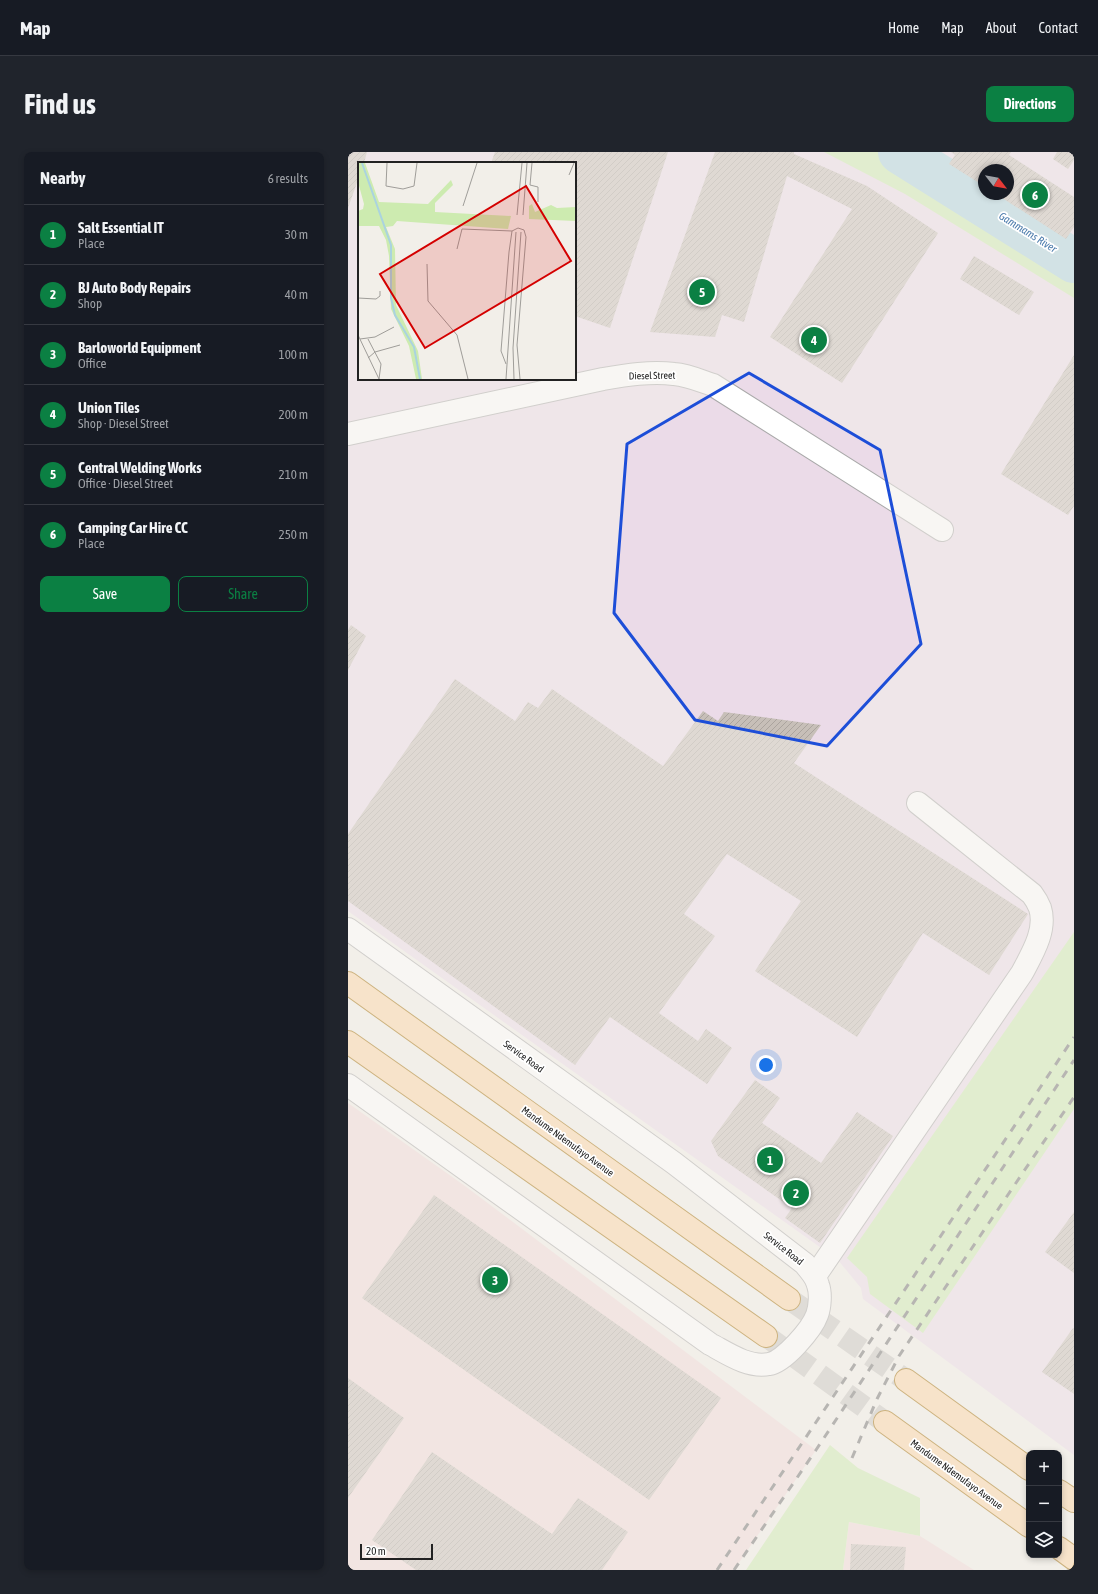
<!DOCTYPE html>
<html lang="en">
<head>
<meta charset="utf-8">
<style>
	body { margin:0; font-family:"Asap Condensed",sans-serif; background:#20242c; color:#f1f3f6 }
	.controls { position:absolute; right:12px; bottom:12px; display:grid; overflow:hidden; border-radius:8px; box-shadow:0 2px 6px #0003 }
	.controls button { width:36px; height:36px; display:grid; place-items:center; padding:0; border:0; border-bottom:1px solid #363941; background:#171b24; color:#f1f3f6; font:20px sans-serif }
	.compass { position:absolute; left:630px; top:12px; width:36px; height:36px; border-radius:50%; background:#171b24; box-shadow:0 2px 6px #0003; rotate:121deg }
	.scale { position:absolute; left:12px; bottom:10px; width:73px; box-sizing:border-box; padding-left:4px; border:2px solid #222; border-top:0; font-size:11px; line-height:14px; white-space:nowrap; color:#222; -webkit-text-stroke:3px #fff; paint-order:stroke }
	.you { position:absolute; left:418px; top:913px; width:14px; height:14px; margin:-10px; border:3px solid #fff; border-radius:50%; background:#1a73e8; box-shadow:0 0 0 6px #1a73e833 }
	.badge { display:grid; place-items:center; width:26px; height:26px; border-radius:50%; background:#0b8043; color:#fff; font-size:13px; font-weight:700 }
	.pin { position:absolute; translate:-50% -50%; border:2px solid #fff; box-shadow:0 1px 4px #0006 }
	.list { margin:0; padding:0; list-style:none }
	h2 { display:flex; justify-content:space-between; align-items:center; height:52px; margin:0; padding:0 16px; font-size:17px }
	h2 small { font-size:13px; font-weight:400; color:#9ea1a6 }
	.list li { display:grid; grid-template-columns:26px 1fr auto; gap:12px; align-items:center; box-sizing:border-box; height:60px; padding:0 16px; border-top:1px solid #363941 }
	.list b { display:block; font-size:15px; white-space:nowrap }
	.list p { margin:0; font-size:13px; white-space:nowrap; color:#9ea1a6 }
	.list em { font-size:13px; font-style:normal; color:#9ea1a6 }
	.actions { display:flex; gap:8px; padding:12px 16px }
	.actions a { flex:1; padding:9px 0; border:1px solid #0b8043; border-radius:8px; text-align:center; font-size:14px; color:#0b8043 }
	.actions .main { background:#0b8043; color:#fff }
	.icon { flex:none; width:22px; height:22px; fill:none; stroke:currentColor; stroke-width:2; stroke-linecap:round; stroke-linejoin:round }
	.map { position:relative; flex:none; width:726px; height:1418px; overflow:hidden; border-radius:8px }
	header { display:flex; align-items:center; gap:24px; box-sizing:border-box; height:56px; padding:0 20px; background:#171b24; border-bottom:1px solid #363941 }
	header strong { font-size:19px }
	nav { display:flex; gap:22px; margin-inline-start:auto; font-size:14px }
	.intro { display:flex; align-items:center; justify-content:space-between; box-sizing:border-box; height:96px; padding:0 24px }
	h1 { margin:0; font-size:28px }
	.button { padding:10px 18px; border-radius:8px; background:#0b8043; color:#fff; font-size:14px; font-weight:700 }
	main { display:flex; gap:24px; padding:0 24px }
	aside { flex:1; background:#171b24; border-radius:8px; box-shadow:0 2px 6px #0003 }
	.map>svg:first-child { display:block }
	.commercial { fill:#f2dad9 }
	.industrial { fill:#ebdbe8; fill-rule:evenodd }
	.grass { fill:#cdebb0 }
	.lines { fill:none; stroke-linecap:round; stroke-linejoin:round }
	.river { stroke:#aad3df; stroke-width:44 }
	.building { fill:url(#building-hatch) }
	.major-tunnel { stroke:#c8c6c1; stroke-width:22; stroke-dasharray:22 11; stroke-linecap:butt }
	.minor-casing { stroke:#a9a9a9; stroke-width:24 }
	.major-casing { stroke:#a06b00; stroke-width:24 }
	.minor { stroke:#fff; stroke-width:22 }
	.major { stroke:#fcd6a4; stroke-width:22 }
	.rail { stroke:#707070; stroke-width:3; stroke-dasharray:8 8; stroke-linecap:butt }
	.marked { fill:none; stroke:#1d4ed8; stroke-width:3; stroke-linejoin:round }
	.labels { text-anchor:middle; stroke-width:3.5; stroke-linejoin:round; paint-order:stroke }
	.street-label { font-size:10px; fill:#222; stroke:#fff }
	.water-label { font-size:11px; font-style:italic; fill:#4a7aab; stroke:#fff }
	.inset-river { fill:none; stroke:#aad3df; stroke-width:2 }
	.inset-road { fill:none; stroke:#9f9d99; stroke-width:1 }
	.view { fill:#d40000; fill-opacity:0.15; stroke:#d40000; stroke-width:2 }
	.inset-edge { fill:none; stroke:#222; stroke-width:2 }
</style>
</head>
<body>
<header>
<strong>Map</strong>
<nav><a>Home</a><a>Map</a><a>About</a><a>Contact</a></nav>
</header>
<div class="intro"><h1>Find us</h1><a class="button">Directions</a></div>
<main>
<aside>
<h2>Nearby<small>6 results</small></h2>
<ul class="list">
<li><span class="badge">1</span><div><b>Salt Essential IT</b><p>Place</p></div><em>30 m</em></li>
<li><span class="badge">2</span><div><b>BJ Auto Body Repairs</b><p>Shop</p></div><em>40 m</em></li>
<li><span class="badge">3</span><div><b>Barloworld Equipment</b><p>Office</p></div><em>100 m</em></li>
<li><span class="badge">4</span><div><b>Union Tiles</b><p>Shop · Diesel Street</p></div><em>200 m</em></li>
<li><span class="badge">5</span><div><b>Central Welding Works</b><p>Office · Diesel Street</p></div><em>210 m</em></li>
<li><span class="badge">6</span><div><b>Camping Car Hire CC</b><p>Place</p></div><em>250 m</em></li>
</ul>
<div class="actions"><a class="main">Save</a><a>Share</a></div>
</aside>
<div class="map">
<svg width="726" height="1418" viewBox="0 0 726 1418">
	<defs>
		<pattern id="building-hatch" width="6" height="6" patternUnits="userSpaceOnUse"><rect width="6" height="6" fill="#c7bfb8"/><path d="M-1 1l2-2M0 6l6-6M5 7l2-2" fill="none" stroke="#aba49e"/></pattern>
	</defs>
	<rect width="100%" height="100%" fill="#f2efe9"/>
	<path class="commercial" d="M0,951L117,1034L468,1298L386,1418H0Z
		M501,1370L572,1384L626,1418H495Z"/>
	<path class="industrial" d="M0,0H726V1303L515,1147L513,1136L490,1108L0,759ZM11,11H227V227H11ZM636,18H660V42H636Z"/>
	<path class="grass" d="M476,0H585L636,34V42H649L726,93V146L557,42Z
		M726,780V957L575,1181L522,1142L519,1125L499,1106Z
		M482,1293L510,1316L572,1346V1384L501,1370L495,1418H398Z"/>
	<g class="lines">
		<path class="river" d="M552,0L726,109"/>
	</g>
	<path class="building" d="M0,0H19L16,11H11V25L0,56Z
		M147,0H320L262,176L227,164V11H143Z
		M367,0H446V2L519,34L590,81L494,231L422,185L504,57L439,24L396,170L374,163L367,185L302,180Z
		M603,0H663L661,3L726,45V75L718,87L648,42H660V18H636V34L601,12L607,3Z
		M709,0H726V8L720,17L705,7Z
		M626,104L686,140L671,163L612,127Z
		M726,203V354L720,363L653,322Z
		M3,473L18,484L0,518V478Z
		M107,527L167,569L180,550L190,556L204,537L315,614L355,559L370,569L376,560L473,573L446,611L680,762L641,823L575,781L509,885L407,819L453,749L379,702L336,762L367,784L311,861L350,889L358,877L384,896L359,932L262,865L227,913L0,749V682Z
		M407,928L432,946L414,971L473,1011L509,960L545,984L472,1091L437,1066L444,1056L370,1004L363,989Z
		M86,1043L373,1246L301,1348L14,1146Z
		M726,1060V1121L697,1100Z
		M725,1176L726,1177V1242L694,1220Z
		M0,1226L56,1266L0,1346Z
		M84,1300L204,1382L230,1346L280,1380L254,1418H68L24,1388Z
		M503,1392L558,1395L556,1418H502Z"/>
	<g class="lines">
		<path class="major-tunnel" d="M441,1147L558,1228
			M418,1184L537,1270"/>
		<g class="minor-casing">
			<path id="minor" d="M0,282L255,227C278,223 303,219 326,222C340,223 353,229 365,233L594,378
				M0,777L326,1011L457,1112C462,1119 468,1124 470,1133C473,1141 472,1155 469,1163C464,1177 436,1210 421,1212C400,1216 379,1201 362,1192L0,933
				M467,1124L674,821C684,802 699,778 692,756C690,751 687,746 684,742L570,651"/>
		</g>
		<g class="major-casing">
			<path id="major" d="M0,831L441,1147
				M0,890L418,1184
				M558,1228L681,1317
				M537,1270L681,1374
				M711,1339L726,1349
				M711,1396L726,1407"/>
		</g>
		<use href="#minor" class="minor"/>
		<use href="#major" class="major"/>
		<path class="rail" d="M504,1306L529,1247L551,1204L726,945
			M369,1418L726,885
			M386,1418L468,1298L726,908"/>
	</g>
	<path d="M0 0H726V1418H0ZM401,221L532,298L573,492L479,594L347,568L266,461L279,292Z" fill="#f2efe9" fill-opacity=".55" fill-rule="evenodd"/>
	<path class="marked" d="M401,221L532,298L573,492L479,594L347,568L266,461L279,292Z"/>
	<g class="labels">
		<g class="street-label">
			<text transform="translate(304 223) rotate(-1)" y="4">Diesel Street</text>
			<text transform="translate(176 904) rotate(36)" y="4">Service Road</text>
			<text transform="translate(220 989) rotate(36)" y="4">Mandume Ndemufayo Avenue</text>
			<text transform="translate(436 1096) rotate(38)" y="4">Service Road</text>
			<text transform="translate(609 1322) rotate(36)" y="4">Mandume Ndemufayo Avenue</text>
		</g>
		<g class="water-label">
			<text transform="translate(680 80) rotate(32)" y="4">Gammams River</text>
		</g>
	</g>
	<g transform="translate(10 10)">
		<rect width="218" height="218" fill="#f2efe9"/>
		<path d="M0,1H7L21,40L70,42L93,18L95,23L77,41V50L153,54L150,67L39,59L35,64L28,65L37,87L38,143L60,189L64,217H58L51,184L33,147L31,94L28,78L21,64H0V49L5,47L6,42L0,20ZM174,42L177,50L193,43L199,46L218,45V59L171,57V44Z" fill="#cdebb0"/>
		<path class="inset-river" d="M4,1L33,83V136L37,153L56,185L62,217"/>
		<path class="inset-road" d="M29,1L28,24L45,27L56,24L59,1M174,1L172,23L180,25V40M211,13L216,1M105,44L119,1M159,53L164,1M165,53L169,1M99,87L104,67L154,69M69,102L70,139L99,173L110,217M0,136L18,137L22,134V129M0,173L21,217M2,177L17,175L36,165M10,177L23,202L21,217M10,196L17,190L42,183M148,202L143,189L151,90L154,69L160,66L166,68L168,75L159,183L162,217M148,217L158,70M156,217L155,186L163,70"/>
		<path class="view" d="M168,24L213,99L67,186L22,112Z"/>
		<rect width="218" height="218" class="inset-edge"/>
	</g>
</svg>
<div class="controls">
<button>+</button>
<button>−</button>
<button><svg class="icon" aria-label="layers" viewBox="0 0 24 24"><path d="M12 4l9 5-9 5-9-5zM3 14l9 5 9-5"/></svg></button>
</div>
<svg class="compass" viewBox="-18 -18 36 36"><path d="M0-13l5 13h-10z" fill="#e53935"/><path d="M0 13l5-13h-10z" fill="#9ea1a6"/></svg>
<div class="scale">20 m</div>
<div class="you"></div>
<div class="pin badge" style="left:422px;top:1008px">1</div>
<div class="pin badge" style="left:448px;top:1041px">2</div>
<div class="pin badge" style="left:147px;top:1128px">3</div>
<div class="pin badge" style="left:466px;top:188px">4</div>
<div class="pin badge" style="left:354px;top:140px">5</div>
<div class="pin badge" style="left:687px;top:43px">6</div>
</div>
</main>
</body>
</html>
